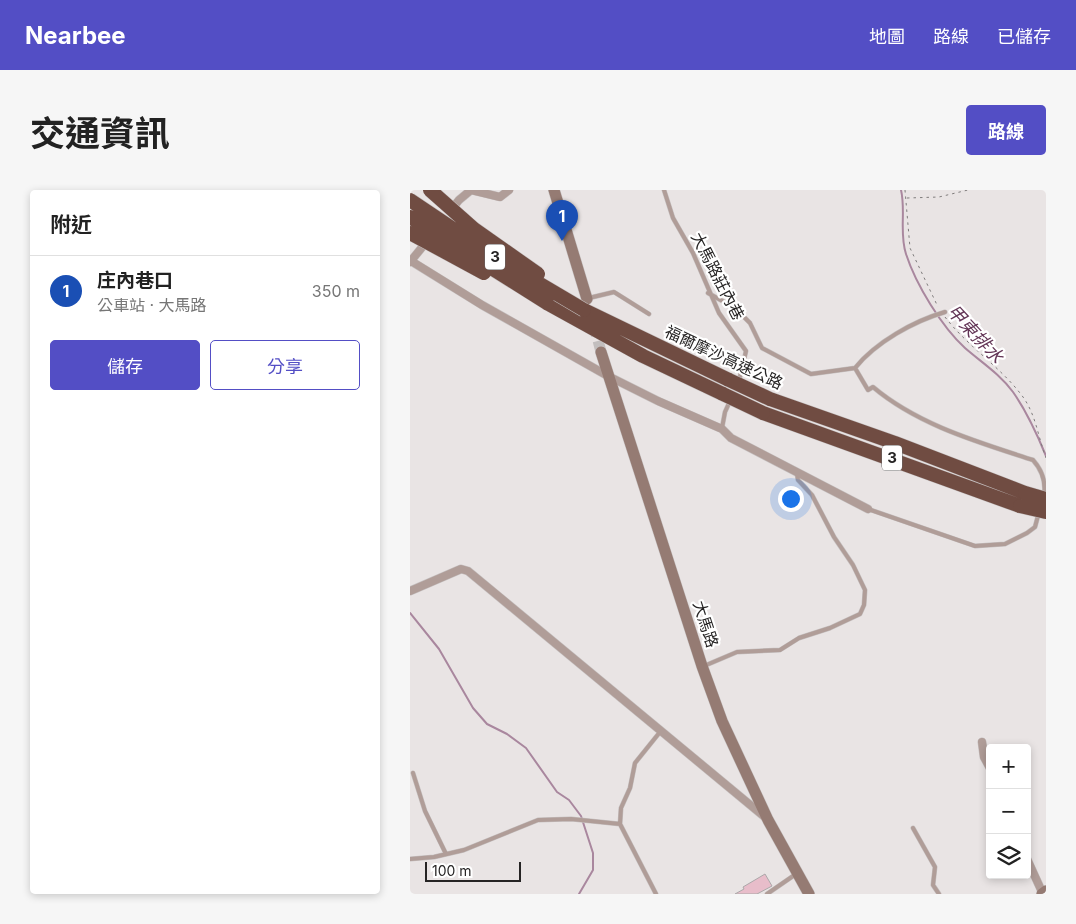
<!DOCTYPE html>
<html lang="zh-TW">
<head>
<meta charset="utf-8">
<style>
	body { margin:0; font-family:Inter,"Noto Sans TC",sans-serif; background:#f6f6f6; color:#222 }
	.controls { position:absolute; right:15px; bottom:15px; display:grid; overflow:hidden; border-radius:5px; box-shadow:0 2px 8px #0003 }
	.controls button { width:45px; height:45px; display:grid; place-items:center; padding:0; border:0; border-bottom:1px solid #e0e0e0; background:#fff; color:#222; font:25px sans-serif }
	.scale { position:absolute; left:15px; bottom:12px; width:96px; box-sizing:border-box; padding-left:5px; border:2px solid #262424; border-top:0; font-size:14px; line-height:18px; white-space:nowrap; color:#262424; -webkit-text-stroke:4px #fff; paint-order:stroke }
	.you { position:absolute; left:380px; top:308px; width:18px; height:18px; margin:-12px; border:4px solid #fff; border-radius:50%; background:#1a73e8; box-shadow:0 0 0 8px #1a73e833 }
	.badge { display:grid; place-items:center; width:32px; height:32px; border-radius:50%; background:#534ec5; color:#fff; font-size:16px; font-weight:700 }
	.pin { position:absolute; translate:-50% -41px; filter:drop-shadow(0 1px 2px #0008) }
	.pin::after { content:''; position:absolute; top:26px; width:18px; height:15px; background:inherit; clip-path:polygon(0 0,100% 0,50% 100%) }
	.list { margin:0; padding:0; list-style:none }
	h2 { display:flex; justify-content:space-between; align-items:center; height:65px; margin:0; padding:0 20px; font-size:21px }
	h2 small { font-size:16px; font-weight:400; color:#767676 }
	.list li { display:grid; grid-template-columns:32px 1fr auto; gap:15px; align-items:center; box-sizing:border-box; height:70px; padding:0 20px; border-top:1px solid #e0e0e0 }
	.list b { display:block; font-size:19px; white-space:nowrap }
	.list p { margin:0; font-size:16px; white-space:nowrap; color:#767676 }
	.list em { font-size:16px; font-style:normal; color:#767676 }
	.actions { display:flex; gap:10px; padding:15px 20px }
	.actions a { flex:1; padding:11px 0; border:1px solid #534ec5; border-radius:5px; text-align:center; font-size:18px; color:#534ec5 }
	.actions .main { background:#534ec5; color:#fff }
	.icon { flex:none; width:28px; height:28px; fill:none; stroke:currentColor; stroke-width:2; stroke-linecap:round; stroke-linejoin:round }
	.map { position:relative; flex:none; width:636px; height:704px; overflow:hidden; border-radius:5px }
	header { display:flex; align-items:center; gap:30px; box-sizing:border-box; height:70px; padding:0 25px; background:#534ec5; color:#fff }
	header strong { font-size:24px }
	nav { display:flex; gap:28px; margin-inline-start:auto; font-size:18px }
	.intro { display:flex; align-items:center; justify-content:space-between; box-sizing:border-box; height:120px; padding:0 30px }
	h1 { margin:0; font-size:35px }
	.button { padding:12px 22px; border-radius:5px; background:#534ec5; color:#fff; font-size:18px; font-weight:700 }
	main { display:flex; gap:30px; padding:0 30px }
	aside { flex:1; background:#fff; border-radius:5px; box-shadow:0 2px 8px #0003 }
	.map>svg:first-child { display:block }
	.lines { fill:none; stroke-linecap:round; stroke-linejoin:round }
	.stream { stroke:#a9879e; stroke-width:2 }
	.building { fill:#e8bdca; stroke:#aba8a9 }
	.secondary-tunnel { stroke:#c2bebe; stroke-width:11; stroke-dasharray:11 5.5; stroke-linecap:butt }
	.lane-casing { stroke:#c6c1c1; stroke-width:5 }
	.street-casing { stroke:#c6c1c1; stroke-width:9 }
	.secondary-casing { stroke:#c6c1c1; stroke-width:12 }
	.highway-casing { stroke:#c6c1c1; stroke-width:15 }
	.path { stroke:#7f7c7c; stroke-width:1; stroke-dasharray:2.5 4; stroke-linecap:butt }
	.lane { stroke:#b09d98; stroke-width:4 }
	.street { stroke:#b09d98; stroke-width:8 }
	.secondary { stroke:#957b73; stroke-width:11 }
	.highway { stroke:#704c42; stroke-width:14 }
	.highway-bridge-casing { stroke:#c6c1c1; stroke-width:15; stroke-linecap:butt }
	.highway-bridge { stroke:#704c42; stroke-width:14 }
	.labels { text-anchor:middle; stroke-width:4.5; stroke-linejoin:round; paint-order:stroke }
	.shield { fill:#fff; stroke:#676666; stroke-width:1 }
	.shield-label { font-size:15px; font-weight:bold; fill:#262424 }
	.street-label { font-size:16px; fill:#262424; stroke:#fff }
	.water-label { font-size:18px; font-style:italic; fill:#633556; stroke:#fff }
</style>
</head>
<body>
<header>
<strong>Nearbee</strong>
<nav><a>地圖</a><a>路線</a><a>已儲存</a></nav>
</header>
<div class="intro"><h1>交通資訊</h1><a class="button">路線</a></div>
<main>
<aside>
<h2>附近<small></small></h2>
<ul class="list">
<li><span class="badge" style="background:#1a4fb4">1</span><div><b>庄內巷口</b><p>公車站 · 大馬路</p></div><em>350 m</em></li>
</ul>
<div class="actions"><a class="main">儲存</a><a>分享</a></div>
</aside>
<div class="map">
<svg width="636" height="704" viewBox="0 0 636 704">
	<rect width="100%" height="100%" fill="#e9e4e4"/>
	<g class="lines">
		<path class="stream" d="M491,0C496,21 489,43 496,64C506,95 532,137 555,158C571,172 590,184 603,202C617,222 627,244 636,266
			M0,423L29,459L63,518L77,534L97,544L116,558L147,602L159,610L171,626L183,663V680L169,704"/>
	</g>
	<path class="building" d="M355,684L362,696L347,704H325L334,699L333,697Z"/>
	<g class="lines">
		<path class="secondary-tunnel" d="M184,135L191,162"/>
		<g class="lane-casing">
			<path id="lane" d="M254,0L263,28L283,63L309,123L336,161L329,191
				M298,103L316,113L333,126L340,133L352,158L401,184L445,178L458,200L463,197C508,235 568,252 623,270C632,280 636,293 634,306
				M179,108L204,102L239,124
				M445,178C466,152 504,131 535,122
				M312,238L315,222L320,211
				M458,319L565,356L595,354L617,343L625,337L629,322
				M294,476L327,462L370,460L389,448L420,438L450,424L454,415L455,400L443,375L424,347L402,305L388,290L387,284
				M3,583L15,621L36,664
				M503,638L525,677L523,695L529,704
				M0,669L24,667L54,660L128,630L161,629L210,634
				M246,704L210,634L211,618L220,598L225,573L250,542
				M357,704L386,684"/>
		</g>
		<g class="street-casing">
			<path id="street" d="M40,21L49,10L61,0L90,7L99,0
				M1,71L72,115L198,186L248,211L312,239L321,248L458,319
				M0,72L18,50
				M0,401L51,379L58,381L356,628
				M572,552L574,567L580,578
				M617,669L633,704"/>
		</g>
		<g class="secondary-casing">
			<path id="secondary" d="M144,0L177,109
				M191,162L292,476L312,531L358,630L399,704
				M632,704L636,701"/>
		</g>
		<g class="highway-casing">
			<path id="highway" d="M137,113L233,166L313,204
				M174,120L319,190
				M360,209L485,253L615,303
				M353,223L610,316"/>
		</g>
		<path class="path" d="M495,0L500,58L528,117
			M497,8L529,7L558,0
			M535,127C558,157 591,177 613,207C626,225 628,247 636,268"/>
		<use href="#lane" class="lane"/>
		<use href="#street" class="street"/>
		<use href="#secondary" class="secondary"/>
		<use href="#highway" class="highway"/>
		<g class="highway-bridge-casing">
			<path id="highway-bridge" d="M20,0L64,39L128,84
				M0,10L91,71L174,120
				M0,27L137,113
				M0,43L74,83
				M319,190L360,209
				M313,204L353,223
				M615,303L636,309
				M610,316L636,322"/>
		</g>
		<use href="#highway-bridge" class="highway-bridge"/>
	</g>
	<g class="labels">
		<g class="shield">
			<rect x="75" y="54.5" width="20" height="25" rx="4"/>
			<rect x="472" y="255.5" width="20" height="25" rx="4"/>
		</g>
		<g class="shield-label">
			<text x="85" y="72">3</text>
			<text x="482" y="273">3</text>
		</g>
		<g class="street-label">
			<text transform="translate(308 86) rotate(63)" y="6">大馬路莊內巷</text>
			<text transform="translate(314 167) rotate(25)" y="6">福爾摩沙高速公路</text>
			<text transform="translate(296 434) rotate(72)" y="6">大馬路</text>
		</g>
		<g class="water-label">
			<text transform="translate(565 144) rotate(47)" y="6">甲東排水</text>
		</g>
	</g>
</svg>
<div class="controls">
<button>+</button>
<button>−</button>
<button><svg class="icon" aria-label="layers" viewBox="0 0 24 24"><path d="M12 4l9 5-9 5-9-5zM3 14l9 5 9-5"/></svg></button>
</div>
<div class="scale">100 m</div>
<div class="you"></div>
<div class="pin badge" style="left:152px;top:51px;background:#1a4fb4">1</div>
</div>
</main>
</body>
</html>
